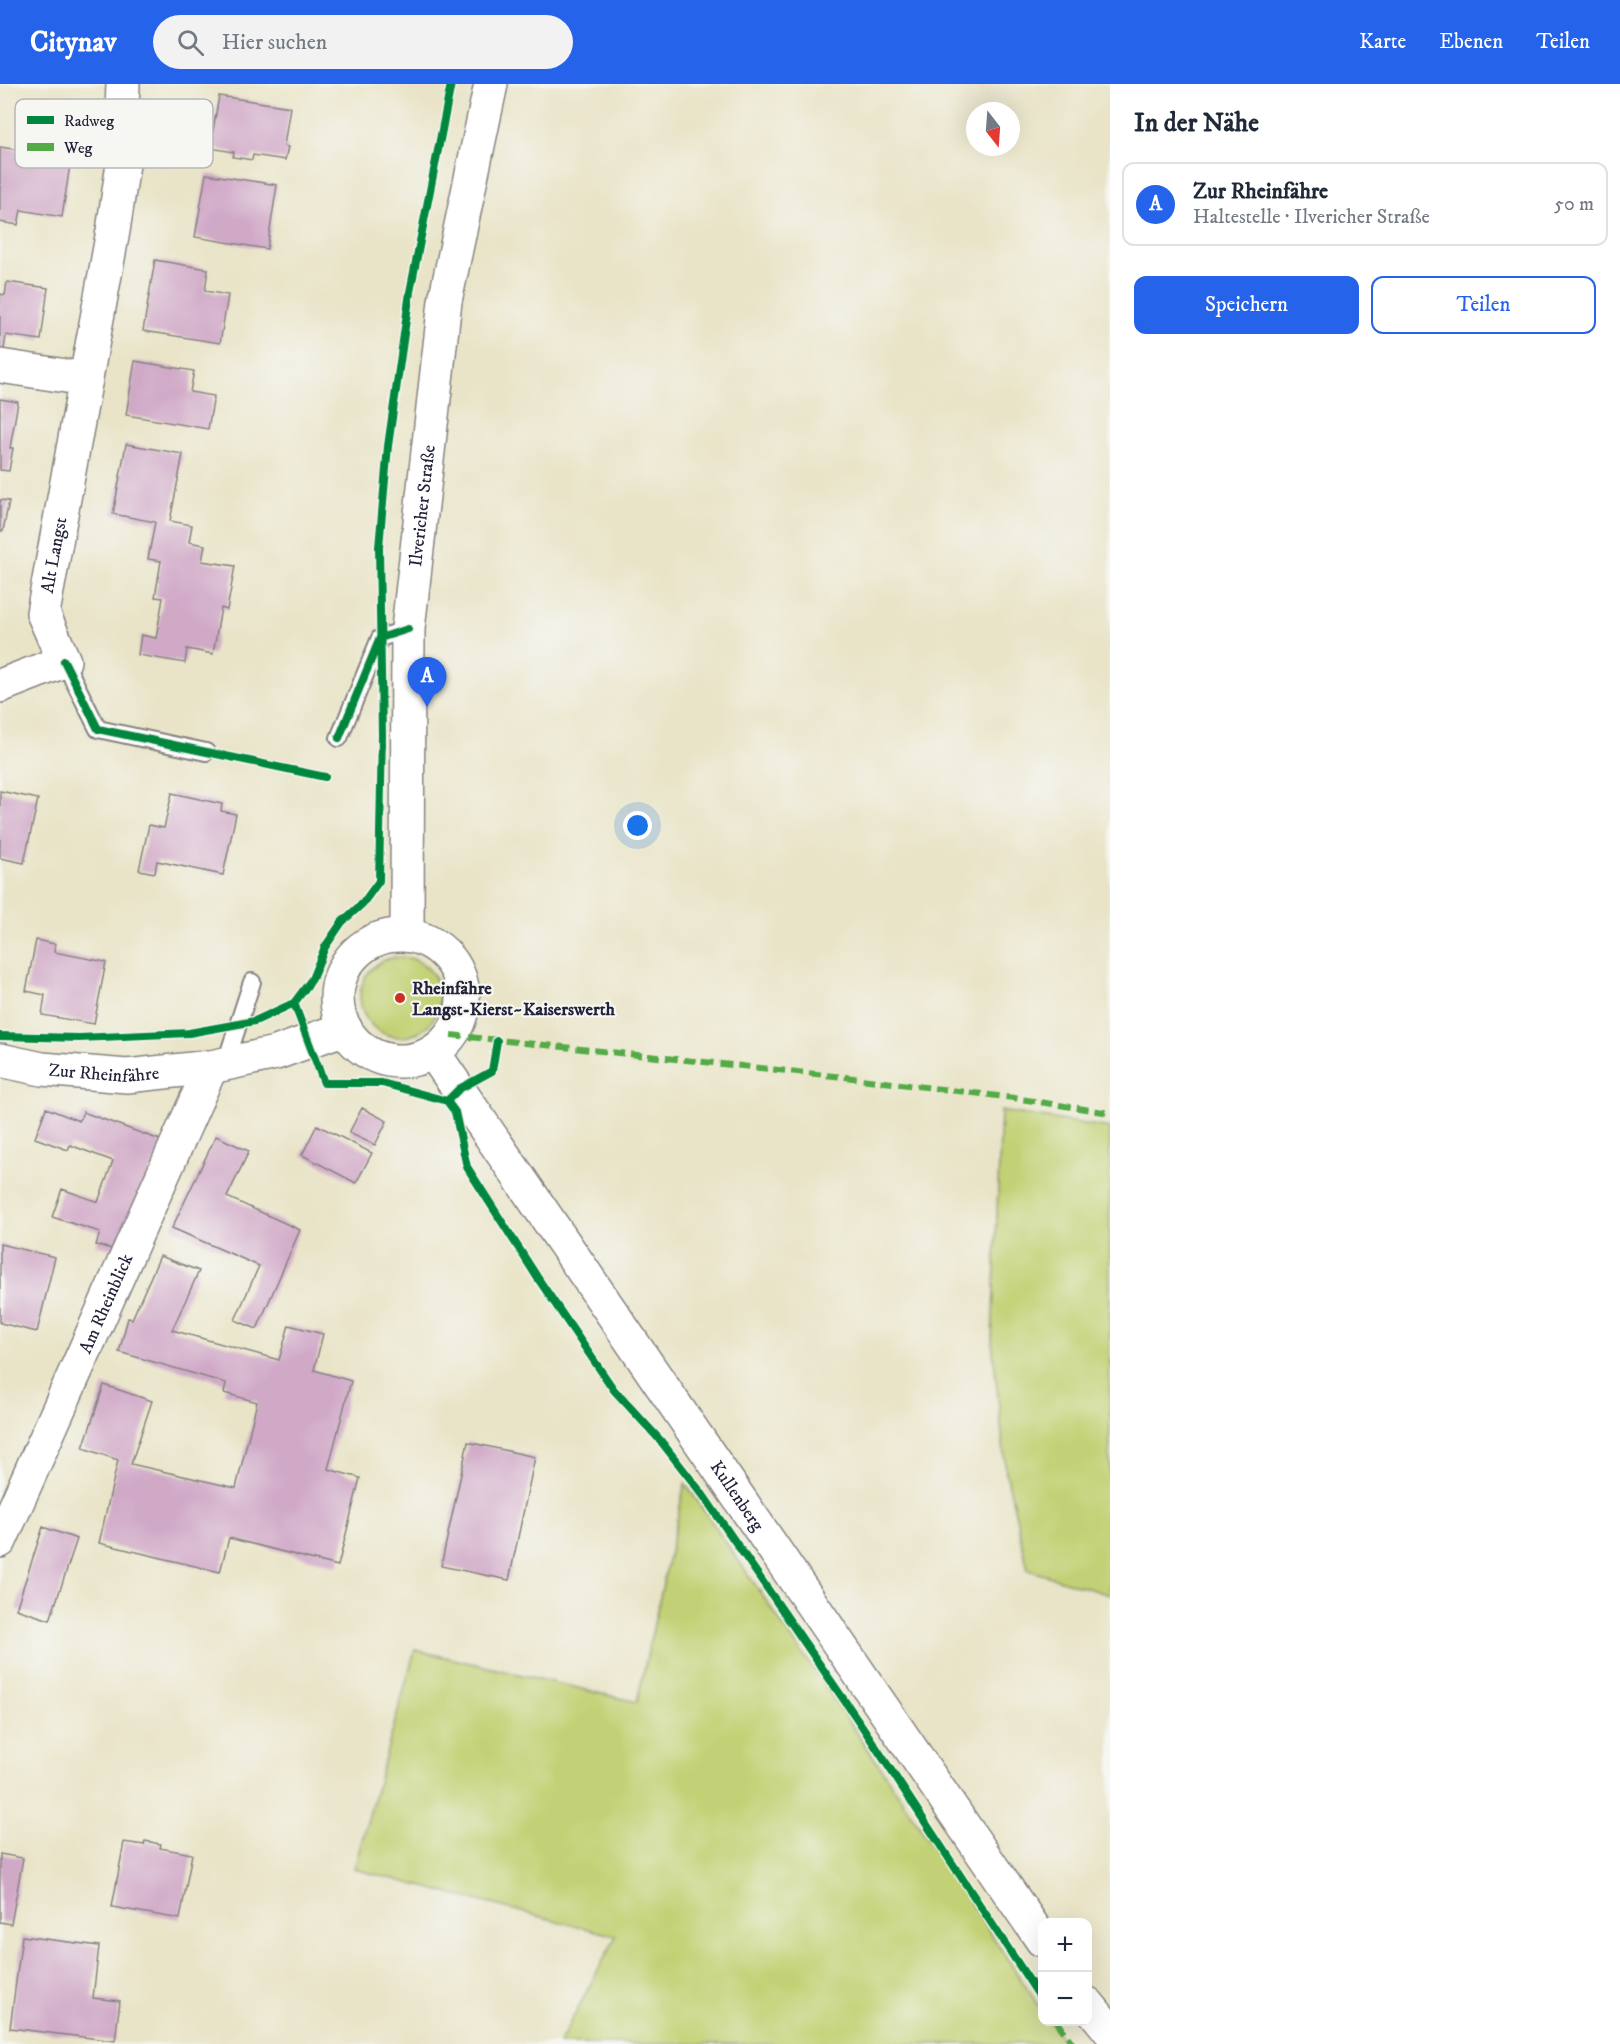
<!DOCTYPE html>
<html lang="de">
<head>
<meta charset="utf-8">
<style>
	body { margin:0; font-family:"IM FELL DW Pica",serif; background:#f2f2f3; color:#1f2937 }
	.controls { position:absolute; right:18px; bottom:18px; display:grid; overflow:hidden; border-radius:12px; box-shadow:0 6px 24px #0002 }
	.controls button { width:54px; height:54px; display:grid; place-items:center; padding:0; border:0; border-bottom:2px solid #e0e1e3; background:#fff; color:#1f2937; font:30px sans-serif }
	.compass { position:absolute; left:966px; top:18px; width:54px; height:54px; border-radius:50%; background:#fff; box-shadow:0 6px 24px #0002; rotate:163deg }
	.you { position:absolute; left:638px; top:742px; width:21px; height:21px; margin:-15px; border:4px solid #fff; border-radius:50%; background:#1a73e8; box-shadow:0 0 0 9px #1a73e833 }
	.badge { display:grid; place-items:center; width:39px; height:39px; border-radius:50%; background:#2563eb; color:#fff; font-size:20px; font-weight:700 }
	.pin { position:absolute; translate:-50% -50px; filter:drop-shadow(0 2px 3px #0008) }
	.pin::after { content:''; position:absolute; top:32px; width:21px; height:18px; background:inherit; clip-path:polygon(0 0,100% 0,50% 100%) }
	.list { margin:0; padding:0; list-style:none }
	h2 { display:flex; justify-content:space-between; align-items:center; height:78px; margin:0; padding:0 24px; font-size:26px }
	h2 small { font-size:20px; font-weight:400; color:#747a83 }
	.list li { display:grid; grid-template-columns:39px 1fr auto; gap:18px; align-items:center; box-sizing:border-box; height:84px; margin:0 12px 12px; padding:0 12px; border:2px solid #e0e1e3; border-radius:12px }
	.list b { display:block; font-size:22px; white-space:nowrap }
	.list p { margin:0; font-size:20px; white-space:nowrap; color:#747a83 }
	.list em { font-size:20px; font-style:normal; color:#747a83 }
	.actions { display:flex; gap:12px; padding:18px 24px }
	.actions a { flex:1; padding:14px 0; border:2px solid #2563eb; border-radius:12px; text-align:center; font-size:21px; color:#2563eb }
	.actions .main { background:#2563eb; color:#fff }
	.icon { flex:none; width:33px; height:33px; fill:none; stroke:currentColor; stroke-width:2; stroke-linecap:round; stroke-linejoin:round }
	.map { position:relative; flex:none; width:1110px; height:1960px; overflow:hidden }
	header { display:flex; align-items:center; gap:36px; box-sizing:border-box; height:84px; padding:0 30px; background:#2563eb; color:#fff }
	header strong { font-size:28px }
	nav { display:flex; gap:33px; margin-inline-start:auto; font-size:21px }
	.search { width:420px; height:54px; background:#f2f2f3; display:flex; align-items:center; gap:15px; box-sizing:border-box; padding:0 21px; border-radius:33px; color:#747a83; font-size:22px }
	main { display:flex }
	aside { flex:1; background:#fff }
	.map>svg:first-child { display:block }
	.green { fill:#c2d174; stroke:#727a58; stroke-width:1.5 }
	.building { fill:#d0a9c7 }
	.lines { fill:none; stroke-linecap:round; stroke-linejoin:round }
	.lane-casing { stroke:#868381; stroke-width:20 }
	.street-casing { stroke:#868381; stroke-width:36 }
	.secondary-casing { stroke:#868381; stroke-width:36 }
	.lane { stroke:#fff; stroke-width:16 }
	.street { stroke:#fff; stroke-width:33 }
	.secondary { stroke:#fff; stroke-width:33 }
	.quiet { stroke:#53aa46; stroke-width:6; stroke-dasharray:12 6; stroke-linecap:butt }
	.cycleway-casing { stroke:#f6f6f2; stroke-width:11 }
	.cycleway { stroke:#00873e; stroke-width:8 }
	.poi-dot { fill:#c8321e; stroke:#f6f6f2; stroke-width:2 }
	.labels { text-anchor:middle; stroke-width:4.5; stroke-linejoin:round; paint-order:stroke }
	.street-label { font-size:18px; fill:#22223b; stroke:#f6f6f2 }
	.poi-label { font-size:18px; font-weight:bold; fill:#22223b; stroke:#f6f6f2; text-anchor:start }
	.key { fill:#f6f6f2; stroke:#b6b6bb; stroke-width:1.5 }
	.key-label { font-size:16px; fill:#22223b }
</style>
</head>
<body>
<header>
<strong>Citynav</strong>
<div class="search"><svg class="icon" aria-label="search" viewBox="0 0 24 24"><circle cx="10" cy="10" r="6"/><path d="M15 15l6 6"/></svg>Hier suchen</div>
<nav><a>Karte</a><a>Ebenen</a><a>Teilen</a></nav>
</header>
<main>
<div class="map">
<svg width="1110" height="1960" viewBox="0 0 1110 1960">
	<rect width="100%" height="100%" fill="#f6f6f2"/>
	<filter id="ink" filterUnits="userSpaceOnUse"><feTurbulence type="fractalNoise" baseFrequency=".0167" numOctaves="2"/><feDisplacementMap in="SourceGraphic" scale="12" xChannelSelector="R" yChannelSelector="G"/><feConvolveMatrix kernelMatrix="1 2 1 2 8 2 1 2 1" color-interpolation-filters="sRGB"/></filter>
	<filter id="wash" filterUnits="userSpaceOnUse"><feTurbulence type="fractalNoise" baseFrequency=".008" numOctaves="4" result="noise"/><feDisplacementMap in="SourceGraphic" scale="24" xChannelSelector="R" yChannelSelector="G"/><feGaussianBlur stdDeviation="1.35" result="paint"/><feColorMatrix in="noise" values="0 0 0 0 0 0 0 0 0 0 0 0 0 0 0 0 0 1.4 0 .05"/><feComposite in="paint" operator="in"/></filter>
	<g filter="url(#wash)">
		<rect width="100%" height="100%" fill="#e9e4c7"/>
		<path class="green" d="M360 913a40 40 0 1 1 80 0a40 40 0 1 1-80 0Z
			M1001,1027L1110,1044V1511L1028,1486L1006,1388L992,1257Z
			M685,1399L869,1666L1042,1927V1938H1050L1065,1960H559L616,1852L354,1785L415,1566L637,1618Z"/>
		<g id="blocks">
			<path class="building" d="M219,12L290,23L284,62L288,63L285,76L253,71L252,76L233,73L234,68L210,64Z
				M0,63L71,74L62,133L21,126L18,141L0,138Z
				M206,90L277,101L267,165L195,153Z
				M155,176L208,185L205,207L228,211L220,259L143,247Z
				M7,198L48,204L41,256L6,251L4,266L0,265V210L5,211Z
				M135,277L194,287L190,308L214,312L208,345L126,331Z
				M0,315L18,318L10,364H13L9,387L0,386Z
				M126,360L183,370L170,437L192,441L189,458L205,461L202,477L235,482L227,526L221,524L213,570L187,565L185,579L138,571L141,551L156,554L163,514L155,513L161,477L148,475L155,438L113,430Z
				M0,416L9,417L3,447H0Z
				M0,707L38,715L24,779L0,774Z
				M172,709L222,720L221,727L236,730L223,791L157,777L155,789L139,786L149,741L164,744Z
				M36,856L55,860L54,868L106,878L94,940L42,931L45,911L26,907Z
				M46,1024L79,1037L83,1028L163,1057L120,1167L96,1161L100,1148L52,1133L62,1105L98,1118L113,1077L70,1061L68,1066L35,1054Z
				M362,1024L387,1037L375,1061L349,1049Z
				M317,1041L372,1069L356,1099L302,1071Z
				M216,1052L249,1067L227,1113L300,1146L257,1245L235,1236L259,1182L172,1144Z
				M0,1160L55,1173L37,1248L0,1239Z
				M160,1172L199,1187L172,1246L279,1276L289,1241L323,1250L314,1286L351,1297L328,1385L360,1394L338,1482L229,1454L220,1488L99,1459L118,1376L83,1364L104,1301L152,1317L131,1380L236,1404L257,1318L224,1309L226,1299L119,1268L128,1234L132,1235Z
				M468,1358L535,1373L509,1496L441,1482Z
				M43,1443L77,1455L50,1536L16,1525Z
				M145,1757L161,1760L160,1764L192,1770L180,1835L112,1823L124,1758L144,1761Z
				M0,1770L23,1774L11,1840L0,1838Z
				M22,1852L99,1862L93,1914L120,1917L115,1957L10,1944Z"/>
		</g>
	</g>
	<g filter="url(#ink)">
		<use href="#blocks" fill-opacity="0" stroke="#868381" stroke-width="1.5"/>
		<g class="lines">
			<g class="lane-casing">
				<path id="lane" d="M64,577L98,645L206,668
					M339,654L380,554L408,545
					M225,981L252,898"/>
			</g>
			<g class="street-casing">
				<g id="street">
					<path d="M0,282L86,295"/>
					<path id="s1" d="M0,602L64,577L43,529L113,147L123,80L121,55L123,0"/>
					<path id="s2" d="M0,1457L211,983"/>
				</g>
			</g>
			<g class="secondary-casing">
				<g id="secondary">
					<path id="s3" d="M407,850L408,545L445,217L491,0"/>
					<circle cx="400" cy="914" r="63"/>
					<path id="s4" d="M433,968L1042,1856"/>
					<path id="s5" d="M0,976L42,985L127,992L211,983L276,969L345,944"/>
					<path d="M1088,1920L1110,1947"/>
				</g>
			</g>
			<use href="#lane" class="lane"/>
			<use href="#street" class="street"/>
			<use href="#secondary" class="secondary"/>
			<path class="quiet" d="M451,951L844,993L1014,1014L1110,1029
				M1057,1938L1073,1960"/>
			<g class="cycleway-casing">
				<path id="cycleway" d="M451,0L410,208L388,362L379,463L382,651L379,797L363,819L342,838L325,863L312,895L294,919L324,999H382L447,1017L455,1028L467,1083L539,1196L614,1306L660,1356L703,1411L862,1642L1042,1916
					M64,577L98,645L325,693
					M339,654L380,554L408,545
					M0,952L79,954L189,949L255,937L294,919
					M447,1017L459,1005L492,987L497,957"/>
			</g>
			<use href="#cycleway" class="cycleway"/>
		</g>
	</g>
	<circle class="poi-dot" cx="400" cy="914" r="6"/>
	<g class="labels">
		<g class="street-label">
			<text dy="6" stroke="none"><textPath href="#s3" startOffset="429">Ilvericher Straße</textPath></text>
			<text dy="6" stroke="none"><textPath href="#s1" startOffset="180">Alt Langst</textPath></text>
			<text dy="6" stroke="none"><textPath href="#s5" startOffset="105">Zur Rheinfähre</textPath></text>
			<text dy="6" stroke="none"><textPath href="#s2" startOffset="260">Am Rheinblick</textPath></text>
			<text dy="6" stroke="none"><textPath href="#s4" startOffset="538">Kullenberg</textPath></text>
		</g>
		<g class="poi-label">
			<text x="412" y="910">Rheinfähre<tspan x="412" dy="21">Langst-Kierst~Kaiserswerth</tspan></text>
		</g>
	</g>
	<rect x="15" y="15" width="198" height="69" rx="9" class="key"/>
	<rect x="27" y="32" width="27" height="8" fill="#00873e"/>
	<rect x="27" y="59" width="27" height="8" fill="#53aa46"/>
	<g class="key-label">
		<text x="64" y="42">Radweg</text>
		<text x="64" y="69">Weg</text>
	</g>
</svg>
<div class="controls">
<button>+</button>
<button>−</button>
</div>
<svg class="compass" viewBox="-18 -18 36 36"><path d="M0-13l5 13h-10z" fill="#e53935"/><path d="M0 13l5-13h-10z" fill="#747a83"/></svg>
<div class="you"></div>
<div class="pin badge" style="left:427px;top:623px">A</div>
</div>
<aside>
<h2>In der Nähe<small></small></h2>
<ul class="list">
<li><span class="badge">A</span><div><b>Zur Rheinfähre</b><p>Haltestelle · Ilvericher Straße</p></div><em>50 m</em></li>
</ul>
<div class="actions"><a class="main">Speichern</a><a>Teilen</a></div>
</aside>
</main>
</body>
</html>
